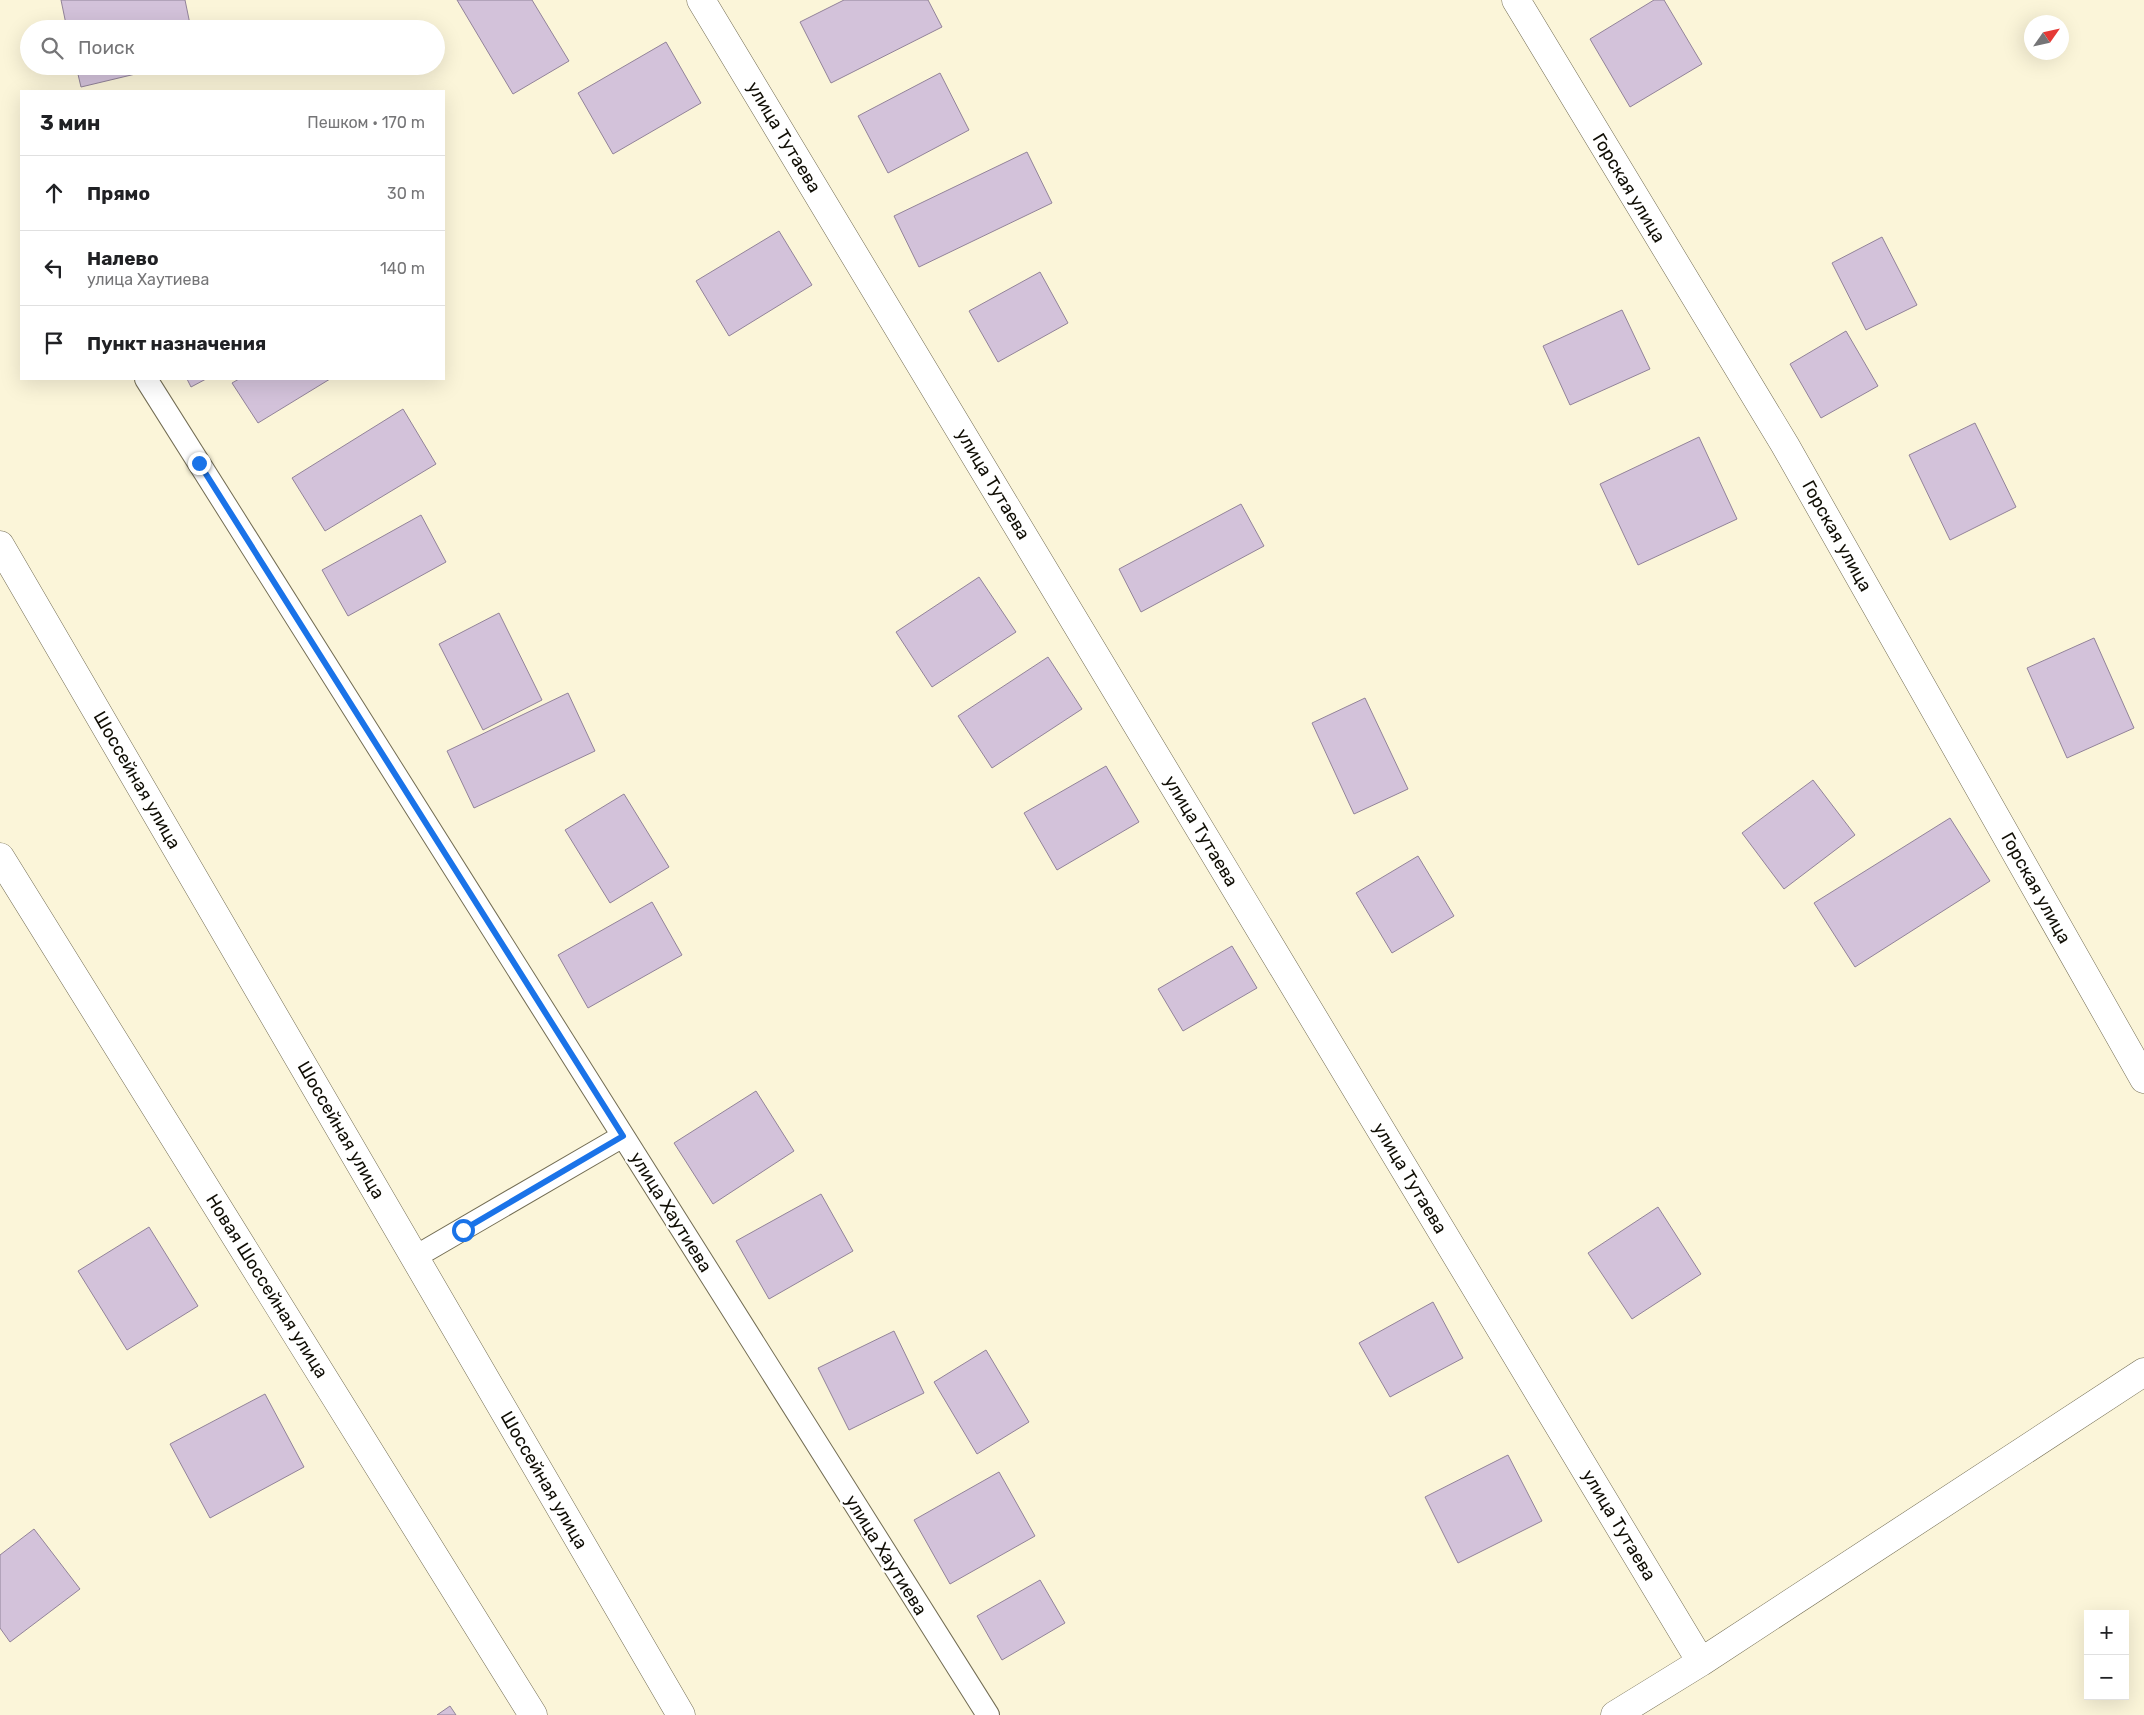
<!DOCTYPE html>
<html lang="ru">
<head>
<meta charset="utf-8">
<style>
	body { margin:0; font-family:Rubik,sans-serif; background:#f2f2f2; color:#202124 }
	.controls { position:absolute; right:15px; bottom:15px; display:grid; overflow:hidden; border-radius:0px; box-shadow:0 5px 20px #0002 }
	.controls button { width:45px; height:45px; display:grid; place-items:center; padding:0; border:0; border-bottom:1px solid #e0e0e0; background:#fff; color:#202124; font:25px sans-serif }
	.compass { position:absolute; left:2024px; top:15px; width:45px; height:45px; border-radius:50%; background:#fff; box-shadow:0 5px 20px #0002; rotate:56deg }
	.stop { position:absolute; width:15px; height:15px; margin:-11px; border:4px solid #1a73e8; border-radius:50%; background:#fff }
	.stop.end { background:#1a73e8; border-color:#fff; box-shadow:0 1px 5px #0008 }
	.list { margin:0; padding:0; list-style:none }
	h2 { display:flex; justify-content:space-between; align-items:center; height:65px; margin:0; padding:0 20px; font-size:21px }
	h2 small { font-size:16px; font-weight:400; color:#757577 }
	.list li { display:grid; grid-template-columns:32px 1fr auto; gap:15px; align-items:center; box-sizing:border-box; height:75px; padding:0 20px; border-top:1px solid #e0e0e0 }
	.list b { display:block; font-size:19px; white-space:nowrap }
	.list p { margin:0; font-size:16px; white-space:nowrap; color:#757577 }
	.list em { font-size:16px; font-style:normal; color:#757577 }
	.icon { flex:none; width:28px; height:28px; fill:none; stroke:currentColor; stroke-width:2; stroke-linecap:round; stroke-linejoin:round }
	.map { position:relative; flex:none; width:2144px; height:1715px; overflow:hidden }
	.search { position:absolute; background:#fff; box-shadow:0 5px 20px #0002; left:20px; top:20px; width:425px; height:55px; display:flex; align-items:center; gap:12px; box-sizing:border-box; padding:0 18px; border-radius:28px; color:#757577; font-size:19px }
	.panel { position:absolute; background:#fff; box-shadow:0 5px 20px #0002; left:20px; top:90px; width:425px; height:290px; border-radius:0px }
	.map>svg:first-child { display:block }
	.building { fill:#d3c2da; stroke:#928399 }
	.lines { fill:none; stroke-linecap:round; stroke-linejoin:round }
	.service-casing { stroke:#736d54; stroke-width:24 }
	.minor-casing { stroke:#736d54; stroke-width:29 }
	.secondary-casing { stroke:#736d54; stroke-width:29 }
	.service { stroke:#fff; stroke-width:22 }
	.minor { stroke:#fff; stroke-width:28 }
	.secondary { stroke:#fff; stroke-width:28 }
	.route { stroke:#1a73e8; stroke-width:6 }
	.labels { text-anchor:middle; stroke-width:5; stroke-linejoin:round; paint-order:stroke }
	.street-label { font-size:18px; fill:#100e05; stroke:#fff }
</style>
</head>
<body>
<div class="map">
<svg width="2144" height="1715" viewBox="0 0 2144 1715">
	<rect width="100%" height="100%" fill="#fbf5d9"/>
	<path class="building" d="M61,0H185L191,29H67Z
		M457,0H532L569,61L513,94Z
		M844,0H928L942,27L831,83L800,22Z
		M1654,0H1664L1702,64L1630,107L1590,39Z
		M666,42L701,103L613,154L578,93Z
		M76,66H169L81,87Z
		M940,73L969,130L888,173L858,116Z
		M1027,152L1052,203L919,267L894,216Z
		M779,231L812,285L729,336L696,281Z
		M1882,237L1917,305L1866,330L1832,263Z
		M1040,272L1068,323L998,362L969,311Z
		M1622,310L1650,369L1570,405L1543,346Z
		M1846,331L1878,386L1821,418L1790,364Z
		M187,379H206L191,387Z
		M239,379H330L258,423L232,383Z
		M403,409L436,464L325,531L292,478Z
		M1975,423L2016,507L1950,540L1909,455Z
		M1699,437L1737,519L1638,565L1600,484Z
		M1241,504L1264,546L1141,612L1119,569Z
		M421,515L446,562L348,616L322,570Z
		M979,577L1016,632L932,687L896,632Z
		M499,613L542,700L483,730L439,644Z
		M2094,638L2134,728L2067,758L2027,668Z
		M1048,657L1082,709L992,768L958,716Z
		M568,693L595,751L474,808L447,751Z
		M1365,698L1408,789L1354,814L1312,723Z
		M1106,766L1139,822L1057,870L1024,813Z
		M1813,780L1855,835L1784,889L1742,833Z
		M624,794L669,867L610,903L565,830Z
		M1950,818L1990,881L1855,967L1814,903Z
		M1418,856L1454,916L1392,953L1356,893Z
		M652,902L682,955L588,1008L558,955Z
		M1232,946L1257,988L1183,1031L1158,989Z
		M756,1091L794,1151L713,1204L674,1143Z
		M821,1194L853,1251L769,1299L736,1241Z
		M1658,1207L1701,1274L1632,1319L1588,1253Z
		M149,1227L198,1306L127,1350L78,1271Z
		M1433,1302L1463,1358L1390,1397L1359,1343Z
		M894,1331L924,1393L849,1430L818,1368Z
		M986,1350L1029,1422L977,1454L934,1382Z
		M265,1394L304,1467L210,1518L170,1444Z
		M1508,1455L1542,1521L1458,1563L1425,1497Z
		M999,1472L1035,1536L950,1584L914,1520Z
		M34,1529L80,1589L10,1642L0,1628V1555Z
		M1040,1580L1065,1623L1002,1660L977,1616Z
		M450,1706L456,1715H437Z"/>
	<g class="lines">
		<g class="service-casing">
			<path id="service" d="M146,379L988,1715
				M415,1257L623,1136"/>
		</g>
		<g class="minor-casing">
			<path id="minor" d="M701,0L1701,1662
				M1516,0L1785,445L2144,1079
				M0,857L533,1715
				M1615,1715L1701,1662L2144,1372"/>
		</g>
		<g class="secondary-casing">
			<path id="secondary" d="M0,545L681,1715"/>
		</g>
		<use href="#service" class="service"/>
		<use href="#minor" class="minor"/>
		<use href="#secondary" class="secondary"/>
	</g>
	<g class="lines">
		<path class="route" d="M199,463L623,1136L463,1230"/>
	</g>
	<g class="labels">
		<g class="street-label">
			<text transform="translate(784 137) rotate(59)" y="6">улица Тутаева</text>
			<text transform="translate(1629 188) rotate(59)" y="6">Горская улица</text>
			<text transform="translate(993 484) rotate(59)" y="6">улица Тутаева</text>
			<text transform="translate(1837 536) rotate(61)" y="6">Горская улица</text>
			<text transform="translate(137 780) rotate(60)" y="6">Шоссейная улица</text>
			<text transform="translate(1201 831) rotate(59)" y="6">улица Тутаева</text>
			<text transform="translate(2036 888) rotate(61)" y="6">Горская улица</text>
			<text transform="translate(341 1130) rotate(60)" y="6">Шоссейная улица</text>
			<text transform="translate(1410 1178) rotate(59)" y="6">улица Тутаева</text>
			<text transform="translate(671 1212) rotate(58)" y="6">улица Хаутиева</text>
			<text transform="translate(267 1286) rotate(58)" y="6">Новая Шоссейная улица</text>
			<text transform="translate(544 1480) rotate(60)" y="6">Шоссейная улица</text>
			<text transform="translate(1619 1525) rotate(59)" y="6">улица Тутаева</text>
			<text transform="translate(886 1555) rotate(58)" y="6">улица Хаутиева</text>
		</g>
	</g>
</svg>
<div class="controls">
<button>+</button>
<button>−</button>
</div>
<svg class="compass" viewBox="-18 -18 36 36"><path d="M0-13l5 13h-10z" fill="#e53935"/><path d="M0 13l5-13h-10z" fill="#757577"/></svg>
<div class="stop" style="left:463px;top:1230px"></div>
<div class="stop end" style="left:199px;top:463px"></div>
<div class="search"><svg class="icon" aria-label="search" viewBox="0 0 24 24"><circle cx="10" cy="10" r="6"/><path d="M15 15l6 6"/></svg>Поиск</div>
<section class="panel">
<h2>3 мин<small>Пешком · 170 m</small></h2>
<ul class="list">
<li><svg class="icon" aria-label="ahead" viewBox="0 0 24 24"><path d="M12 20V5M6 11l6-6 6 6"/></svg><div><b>Прямо</b></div><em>30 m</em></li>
<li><svg class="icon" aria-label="left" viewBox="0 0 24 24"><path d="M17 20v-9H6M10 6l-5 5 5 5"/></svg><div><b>Налево</b><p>улица Хаутиева</p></div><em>140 m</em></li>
<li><svg class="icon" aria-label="arrive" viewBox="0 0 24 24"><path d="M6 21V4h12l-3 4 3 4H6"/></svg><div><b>Пункт назначения</b></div></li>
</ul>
</section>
</div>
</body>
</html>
